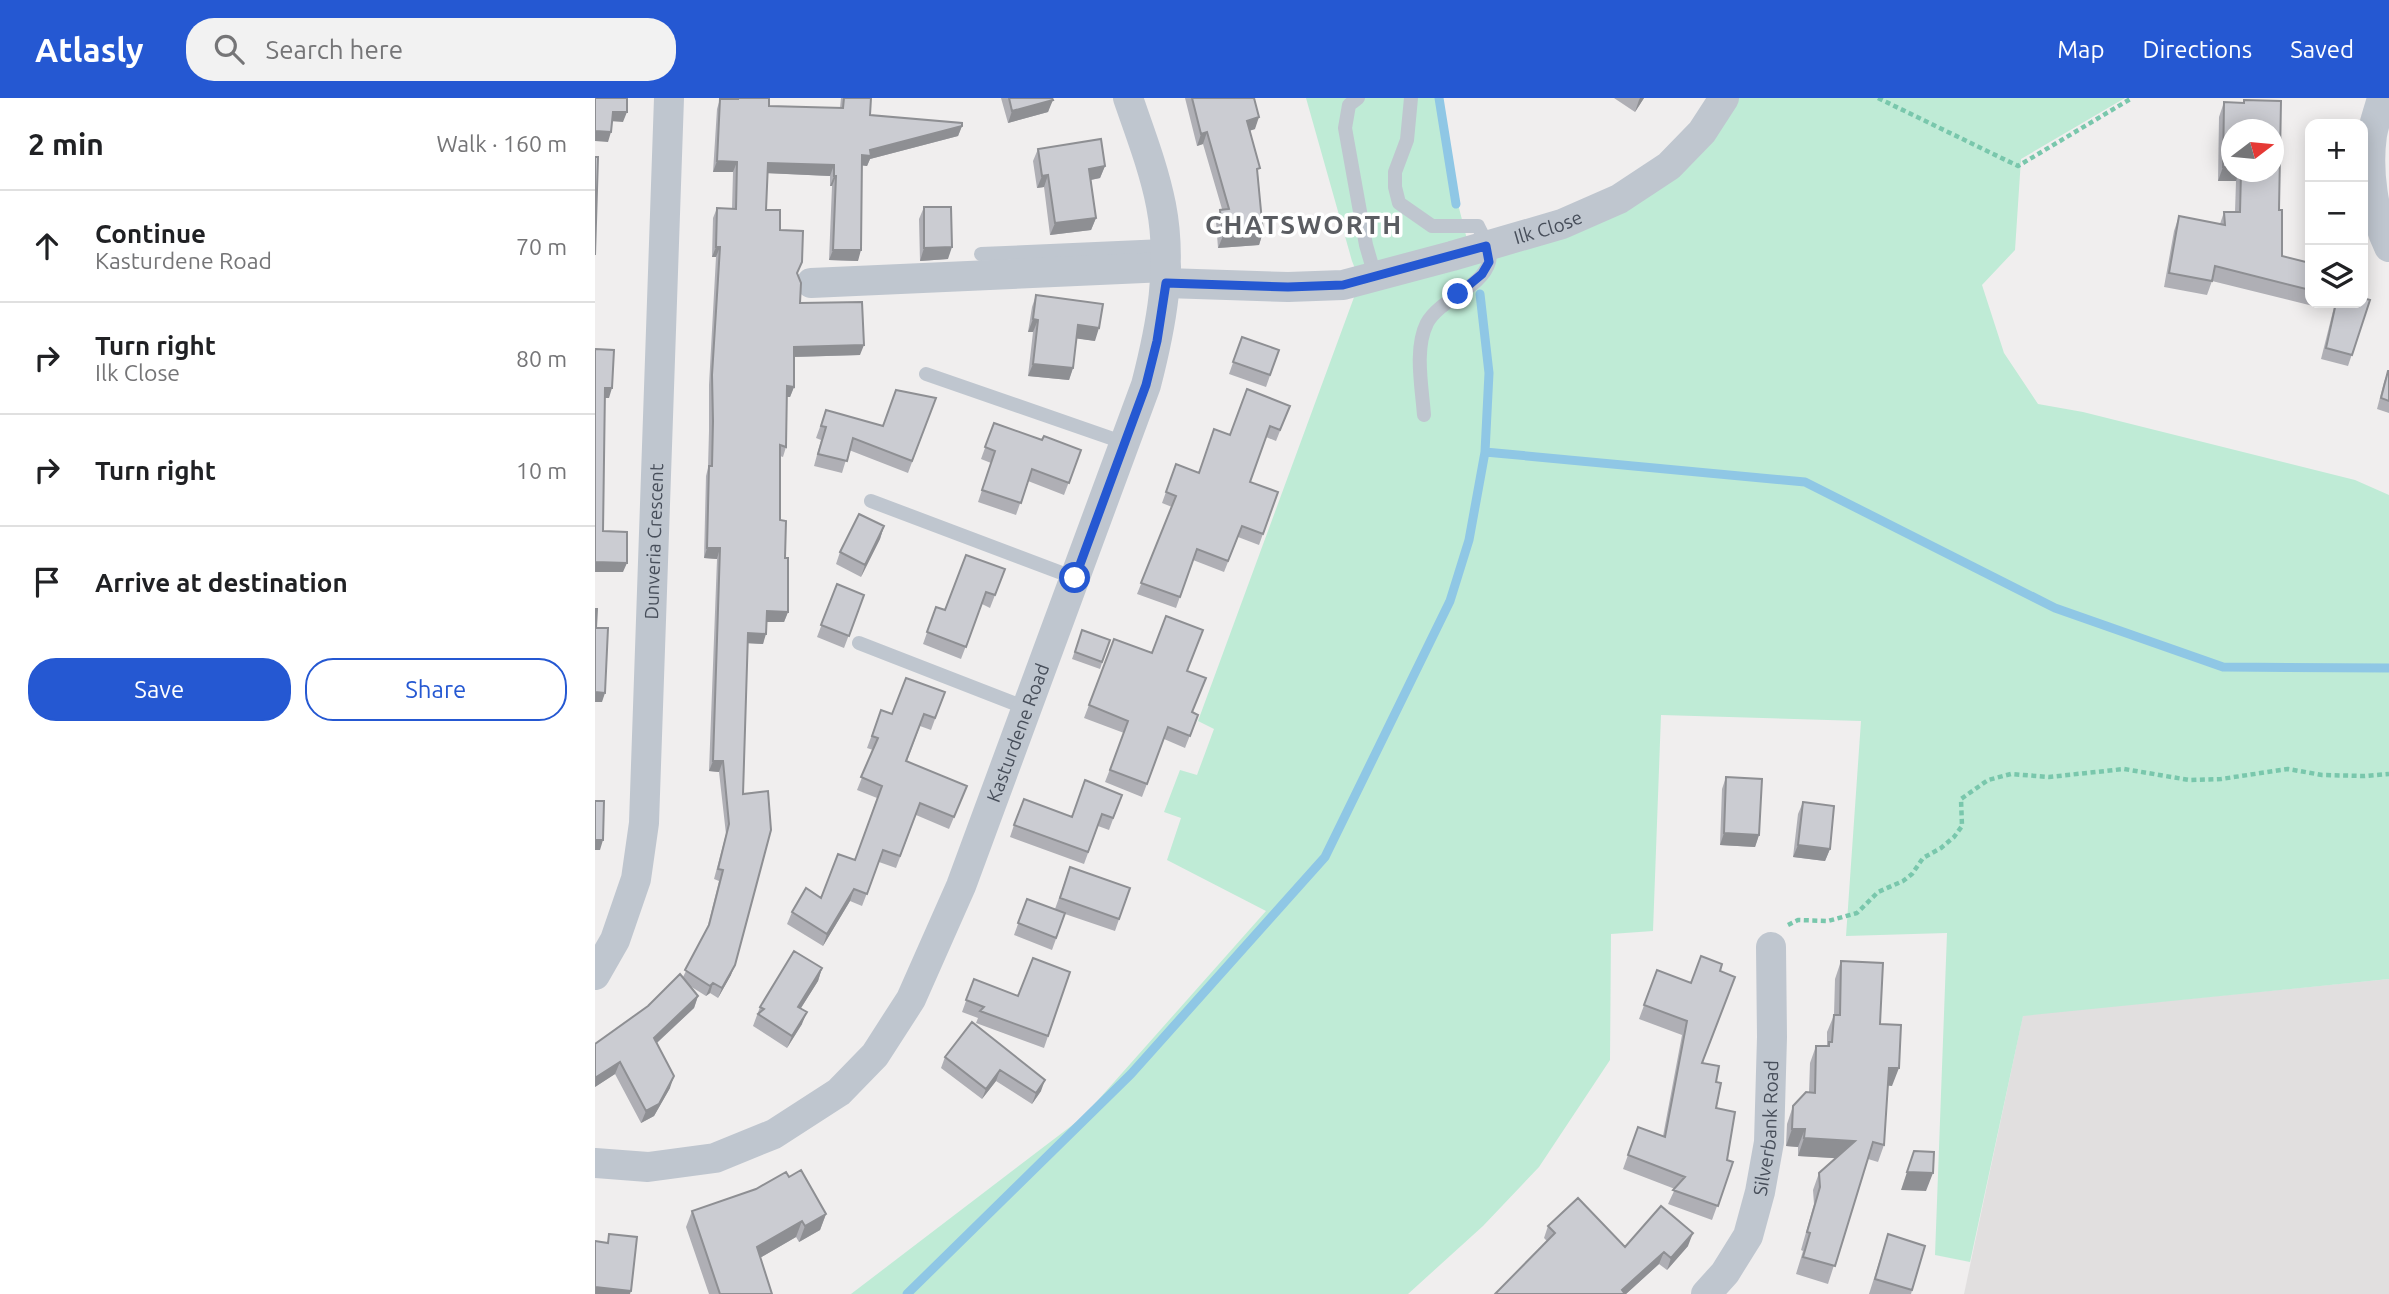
<!DOCTYPE html>
<html lang="en">
<head>
<meta charset="utf-8">
<style>
	body { margin:0; font-family:Ubuntu,sans-serif; background:#f2f2f2; color:#202124 }
	.controls { position:absolute; right:21px; top:21px; display:grid; overflow:hidden; border-radius:14px; box-shadow:0 4px 18px #0003 }
	.controls button { width:63px; height:63px; display:grid; place-items:center; padding:0; border:0; border-bottom:2px solid #e0e0e0; background:#fff; color:#202124; font:35px sans-serif }
	.compass { position:absolute; left:1626px; top:21px; width:63px; height:63px; border-radius:50%; background:#fff; box-shadow:0 4px 18px #0003; rotate:74deg }
	.stop { position:absolute; width:21px; height:21px; margin:-16px; border:5px solid #2558d2; border-radius:50%; background:#fff }
	.stop.end { background:#2558d2; border-color:#fff; box-shadow:0 2px 7px #0008 }
	.list { margin:0; padding:0; list-style:none }
	h2 { display:flex; justify-content:space-between; align-items:center; height:91px; margin:0; padding:0 28px; font-size:30px }
	h2 small { font-size:23px; font-weight:400; color:#757577 }
	.list li { display:grid; grid-template-columns:46px 1fr auto; gap:21px; align-items:center; box-sizing:border-box; height:112px; padding:0 28px; border-top:2px solid #e0e0e0 }
	.list b { display:block; font-size:26px; white-space:nowrap }
	.list p { margin:0; font-size:23px; white-space:nowrap; color:#757577 }
	.list em { font-size:23px; font-style:normal; color:#757577 }
	.actions { display:flex; gap:14px; padding:21px 28px }
	.actions a { flex:1; padding:16px 0; border:2px solid #2558d2; border-radius:28px; text-align:center; font-size:24px; color:#2558d2 }
	.actions .main { background:#2558d2; color:#fff }
	.icon { flex:none; width:38px; height:38px; fill:none; stroke:currentColor; stroke-width:2; stroke-linecap:round; stroke-linejoin:round }
	.map { position:relative; flex:none; width:1794px; height:1196px; overflow:hidden }
	header { display:flex; align-items:center; gap:42px; box-sizing:border-box; height:98px; padding:0 35px; background:#2558d2; color:#fff }
	header strong { font-size:33px }
	nav { display:flex; gap:38px; margin-inline-start:auto; font-size:24px }
	.search { width:490px; height:63px; background:#f2f2f2; display:flex; align-items:center; gap:18px; box-sizing:border-box; padding:0 24px; border-radius:28px; color:#757577; font-size:26px }
	main { display:flex }
	aside { flex:1; background:#fff }
	.map>svg:first-child { display:block }
	.education { fill:#e1dfdf }
	.green { fill:#bfebd6 }
	.lines { fill:none; stroke-linecap:round; stroke-linejoin:round }
	.stream { stroke:#8fc7e5; stroke-width:9 }
	.path { stroke:#79c7ac; stroke-width:4.5; stroke-dasharray:5 3.5; stroke-linecap:butt }
	.lane { stroke:#bfc6cf; stroke-width:14 }
	.street { stroke:#bfc6cf; stroke-width:30 }
	.wall { fill:#afafb5; fill-rule:evenodd }
	.shaded-wall { fill:#8e8f93 }
	.building { fill:#cbccd2; stroke:#8e8f93; stroke-width:2 }
	.route { stroke:#2558d2; stroke-width:9 }
	.labels { text-anchor:middle; stroke-width:7; stroke-linejoin:round; paint-order:stroke }
	.street-label { font-size:19px; fill:#474e5a; stroke:#fff }
	.district-label { font-size:26px; font-weight:bold; letter-spacing:2px; fill:#5b5d62; stroke:#fff }
</style>
</head>
<body>
<header>
<strong>Atlasly</strong>
<div class="search"><svg class="icon" aria-label="search" viewBox="0 0 24 24"><circle cx="10" cy="10" r="6"/><path d="M15 15l6 6"/></svg>Search here</div>
<nav><a>Map</a><a>Directions</a><a>Saved</a></nav>
</header>
<main>
<aside>
<h2>2 min<small>Walk · 160 m</small></h2>
<ul class="list">
<li><svg class="icon" aria-label="ahead" viewBox="0 0 24 24"><path d="M12 20V5M6 11l6-6 6 6"/></svg><div><b>Continue</b><p>Kasturdene Road</p></div><em>70 m</em></li>
<li><svg class="icon" aria-label="right" viewBox="0 0 24 24"><path d="M7 20v-9h11M14 6l5 5-5 5"/></svg><div><b>Turn right</b><p>Ilk Close</p></div><em>80 m</em></li>
<li><svg class="icon" aria-label="right" viewBox="0 0 24 24"><path d="M7 20v-9h11M14 6l5 5-5 5"/></svg><div><b>Turn right</b></div><em>10 m</em></li>
<li><svg class="icon" aria-label="arrive" viewBox="0 0 24 24"><path d="M6 21V4h12l-3 4 3 4H6"/></svg><div><b>Arrive at destination</b></div></li>
</ul>
<div class="actions"><a class="main">Save</a><a>Share</a></div>
</aside>
<div class="map">
<svg width="1794" height="1196" viewBox="0 0 1794 1196">
	<rect width="100%" height="100%" fill="#f0eeee"/>
	<path class="education" d="M1794,881V1196H1369L1428,917Z"/>
	<path class="green" d="M711,0H847L864,110L875,153L1021,107L1132,0H1530L1426,61L1420,152L1387,187L1409,255L1443,306L1488,314L1760,382L1794,397V881L1428,918L1375,1164L1340,1157L1352,835L1251,838L1266,623L1066,617L1058,833L1016,836L1015,962L944,1069L888,1128L813,1196H256L488,1019L671,813L572,762L586,720L569,714L585,672L602,677L619,631L603,623L765,183L757,163Z"/>
	<g class="lines">
		<path class="stream" d="M844,0L861,106
			M890,354L1210,384L1460,510L1628,569L1794,570
			M312,1196L536,976L730,759L855,503L874,442L890,354L894,275L885,196"/>
		<path class="path" d="M1283,0L1423,68L1537,0
			M1193,827L1203,822L1233,823L1262,815L1283,794L1308,783L1317,776L1328,760L1346,750L1359,739L1367,728L1366,701L1393,682L1416,676L1454,679L1529,671L1594,682L1626,681L1693,671L1727,677L1770,678L1794,676"/>
		<path class="lane" d="M763,0L754,7L750,30L771,147L780,178
			M816,0L812,42L800,74V89L804,105L837,128H883C887,137 897,153 894,164C887,190 845,201 832,225C819,251 827,289 829,317
			M386,156L569,148
			M331,276L530,345
			M276,403L480,480
			M264,545L431,610"/>
		<g class="street">
			<path d="M1787,0C1784,12 1779,25 1777,37C1772,73 1778,116 1794,149"/>
			<path d="M216,185L571,169"/>
			<path id="s1" d="M571,185L693,189L748,187L857,158L967,126L1024,101L1074,68L1107,34L1129,0"/>
			<path id="s2" d="M0,877L20,842L41,781L49,725L74,0"/>
			<path id="s3" d="M0,1065L53,1069L120,1060L179,1036L244,994L280,957L316,901L366,788L551,287C566,229 578,168 566,107C559,71 545,35 533,0"/>
			<path id="s4" d="M1111,1196L1130,1175L1153,1138L1165,1094L1174,1044L1177,939L1176,849"/>
		</g>
	</g>
	<path class="wall" d="M140,0H174V8L245,10L246,0H276L275,17L367,28L363,38L275,61L272,68L267,67L263,163L234,162L237,88H235V78L172,75L171,112L185,132L202,175L205,205L265,257L199,259V289L195,299H192L191,349L188,359L185,358V422L190,460L193,514L189,524H172L168,546L152,545L136,877L123,900L115,895L111,898L95,888L103,898L99,910L62,945L75,990L59,1018L46,1025L20,976L0,989L53,908L88,879L112,831L124,783L119,781L131,736L124,674L114,673L122,461L109,460L111,378L113,370L114,333V287L121,159H117L118,120L122,110L137,111L138,74H118L122,11L125,1H140Z
		M406,0H457L453,14L413,25Z
		M590,0H659L660,31L654,33L663,77L668,134L664,147L623,150L621,124L625,112L627,111L608,46L602,48Z
		M1019,0H1049L1040,14Z
		M1649,2L1686,3L1684,112H1687V158L1715,165V205H1723L1722,209L1617,183L1612,197L1569,189L1579,133L1584,118L1625,126L1629,114H1640L1641,83H1623L1624,19L1629,4L1649,5ZM1636,32H1678V74H1636Z
		M443,51L510,68L505,80L496,82L501,120L496,132L455,137L449,89L442,90L438,63Z
		M329,109L353,161L325,163L324,121Z
		M441,197L500,243L481,240L478,270L474,282L433,278L438,234H433L437,209Z
		M1775,202L1753,268L1726,261L1740,205H1768Z
		M647,239L684,252L671,289L634,276Z
		M1793,273H1794V315L1782,311L1789,284Z
		M341,300L313,375L254,352L247,375L219,368L226,342L221,340L231,312L288,328Z
		M695,308L681,343L671,339L655,384L683,394L664,447L643,439L629,474L598,462L581,510L542,496L577,409L567,405L581,366L604,375Z
		M399,325L447,342L486,352L469,397L433,383L421,417L383,404L396,365L386,361Z
		M289,428L285,441L266,479L241,466L245,454Z
		M410,471L395,510L387,506L366,561L328,546L341,509L350,512Z
		M242,486L269,497L249,550L222,539Z
		M487,532L515,542L505,571L477,561Z
		M519,541L593,573L598,614L603,617L590,650L569,641L547,699L510,684L529,635L489,620Z
		M350,594L336,632L325,628L312,663L367,700L354,731L321,717L301,770L284,764L267,808L255,803L228,848L192,826L197,814L226,800L260,762L282,700L262,692L278,652L272,650L286,612L297,616Z
		M1131,679L1164,737L1160,749L1125,747L1127,691Z
		M527,697L514,732L503,728L489,766L415,739L419,727L477,719Z
		M1208,704L1235,751L1230,763L1198,759L1203,716Z
		M475,769L535,790L520,833L470,816L457,852L419,837L432,801L460,811Z
		M1246,863L1285,926L1297,988L1293,987L1289,1047L1283,1064L1273,1061L1233,1186L1201,1176L1208,1153L1206,1152L1219,1106L1218,1092L1224,1075L1241,1060L1203,1058V1049L1191,1048L1192,1026L1198,1008L1214,994L1215,965L1221,948H1232V934L1239,917L1240,881Z
		M227,870L223,883L206,910L207,926L192,950L158,928L165,909Z
		M1062,872L1096,885L1125,873L1108,965L1121,984V1010L1132,1062L1138,1064L1117,1122L1073,1106L1080,1091L1028,1071L1043,1029L1068,1038L1087,937L1044,921Z
		M475,874L449,950L381,925L383,920L367,914L379,881L423,898Z
		M377,924L446,993L437,1006L401,983L387,1001L346,970L350,959Z
		M194,1079L231,1116L225,1132L204,1144L201,1139L165,1160L177,1196H114L91,1129L97,1113L161,1091Z
		M953,1128L1030,1149L1093,1148L1072,1172L1064,1166L1031,1196H900L952,1143L949,1140Z
		M1293,1136L1330,1148L1316,1196H1274Z"/>
	<path class="shaded-wall" d="M1045,0H1049L1040,14L1044,2Z
		M458,2L453,14L413,25L417,13Z
		M18,14H32L28,24L14,23Z
		M664,19L660,31L647,35L652,23Z
		M367,28L363,38L275,61L272,68L263,67L267,57L275,52Z
		M0,33L16,34L13,44L0,43Z
		M612,34L608,46L602,48L606,36Z
		M122,63L142,64L138,74H118Z
		M173,65L239,67L235,78L169,75Z
		M510,68L505,80L490,83L494,71Z
		M1628,69H1636V74H1644L1641,83H1623Z
		M453,77L449,89L442,90L447,78Z
		M239,78H241L237,88H235Z
		M501,120L496,132L455,137L460,125Z
		M668,134L664,147L623,150L628,138Z
		M121,149H125L121,159H117Z
		M357,149L353,161L325,163L329,150Z
		M238,152H266L263,163L234,162Z
		M438,221L443,222L438,234H433Z
		M483,227L504,230L500,243L478,240Z
		M269,247L265,257L196,259L199,249Z
		M438,266L478,270L474,282L433,278Z
		M192,288L199,289L195,299H188Z
		M10,290H17L14,300H7Z
		M289,428L285,441L266,479L270,467Z
		M112,450H125L122,461L109,460Z
		M0,464L32,465L28,474H0Z
		M172,513L193,514L189,524H168Z
		M153,535L171,536L168,546L149,545Z
		M0,594L10,595L7,604H0Z
		M118,663H128L124,674L114,673Z
		M1129,735L1164,737L1160,749L1125,747Z
		M0,742H8L5,752H0Z
		M1203,747L1235,751L1230,763L1198,759Z
		M259,791L255,803L228,848L232,836Z
		M140,867L136,877L123,900L127,890Z
		M227,870L223,883L199,921L203,909Z
		M118,885L115,895L111,898L115,888Z
		M103,898L99,910L54,952L59,940Z
		M212,914L207,926L192,950L197,938Z
		M25,964L20,976L0,989V980Z
		M1294,970H1304L1297,988L1288,987Z
		M405,972L401,983L387,1001L391,991Z
		M79,978L75,990L59,1018L46,1025L51,1013Z
		M450,982L446,993L437,1006L441,995Z
		M1197,1031H1210L1203,1049L1191,1048Z
		M1209,1040L1260,1043L1254,1061L1203,1058Z
		M1312,1074L1338,1075L1331,1093L1306,1092Z
		M231,1116L225,1132L204,1144L210,1128Z
		M207,1123L201,1139L156,1165L162,1149Z
		M1098,1135L1093,1148L1072,1172L1076,1160Z
		M1069,1154L1064,1166L1031,1196H1025L1027,1192Z
		M0,1189L36,1193L35,1196H0Z"/>
	<path class="building" d="M0,0H32V14H18L16,34L0,33Z
		M143,0H174V8L248,10L249,0H276L275,17L367,25V28L275,52L276,58L267,57L266,152H238L241,78H239V67L173,65L171,112H185V132L208,133L207,164L202,175L206,185L205,205L267,204L269,247L199,249V289L192,288L191,349L185,347V422L191,423L190,460H193V514L172,513L171,536L153,535L148,696L173,693L176,732L140,867L127,890L118,885L115,888L90,872L114,827L128,772L123,771L134,726L128,663H118L125,450H112L114,368H117L118,323L117,277L125,149H121L122,110L141,111L142,64L122,63L125,1H143Z
		M414,0H457L458,2L417,13Z
		M597,0H659L664,19L652,23L665,70L662,71L668,134L628,138L625,112L634,111L612,34L606,36Z
		M1649,2L1686,3L1684,112H1687V158L1715,165V192L1620,168L1617,183L1574,175L1584,118L1630,127L1629,114H1645L1646,74H1678V32H1636V69H1628L1629,4L1649,5Z
		M506,41L510,68L494,71L501,120L460,125L453,77L447,78L443,51Z
		M0,59H3L0,157Z
		M329,109H356L357,149L329,150Z
		M441,197L508,206L504,230L483,227L478,270L438,266L443,222L438,221Z
		M1768,200L1775,202L1757,257L1731,250L1741,205H1768Z
		M647,239L684,252L675,277L638,264Z
		M0,251L19,252L17,290H10L8,433L32,434V465L0,464Z
		M1793,273H1794V303L1786,300Z
		M652,291L695,308L685,332L675,328L655,384L683,394L668,436L647,428L633,463L602,451L585,499L546,485L581,398L571,394L581,366L604,375L619,331L635,337Z
		M301,292L341,300L317,363L258,340L252,363L223,356L231,329L226,328L231,312L288,328Z
		M399,325L447,342L449,338L486,352L474,385L437,371L426,405L387,392L400,353L390,349Z
		M264,416L289,428L270,467L245,454Z
		M371,457L410,471L400,497L391,494L371,549L332,534L341,509L350,512Z
		M242,486L269,497L254,538L226,527Z
		M0,511H2L1,530H13L10,595L0,594Z
		M571,518L608,532L592,573L611,580L597,614L603,617L595,638L573,629L552,686L515,672L533,623L494,607L519,541L557,555Z
		M487,532L515,542L507,564L480,554Z
		M311,580L350,594L340,620L329,616L311,663L372,688L359,719L325,705L305,758L288,752L272,796L259,791L232,836L197,814L211,790L226,800L243,756L260,762L287,688L266,679L283,640L277,638L286,612L297,616Z
		M1131,679L1167,681L1164,737L1129,735Z
		M490,682L527,697L518,720L507,716L493,754L419,727L429,701L477,719Z
		M0,703H9L8,742H0Z
		M1208,704L1239,708L1235,751L1203,747Z
		M475,769L535,790L524,821L465,800Z
		M432,801L470,815L461,840L423,825Z
		M199,853L227,870L203,909L212,914L197,938L163,916L169,911L165,909Z
		M1106,858L1127,866L1125,873L1140,879L1107,965L1124,968L1121,984L1126,985L1121,1010L1140,1014L1132,1062L1138,1064L1123,1108L1078,1092L1090,1079L1033,1057L1043,1029L1070,1039L1092,923L1049,907L1062,872L1096,885Z
		M438,860L475,874L453,938L385,913L389,909L371,902L379,881L423,898Z
		M1246,863L1288,865L1285,926L1306,927L1304,970H1294L1289,1047L1278,1044L1240,1168L1208,1159L1215,1135L1212,1134L1225,1089L1224,1075L1260,1043L1209,1040L1210,1031H1197L1198,1008L1211,994L1220,995L1221,948H1234V944H1237L1239,917H1245Z
		M85,876L103,898L59,940L79,978L64,1006L51,1013L25,964L0,980V946L53,908Z
		M377,924L450,982L441,995L405,972L391,991L350,959Z
		M1319,1053L1339,1054L1338,1075L1312,1074Z
		M206,1072L231,1116L210,1128L207,1123L162,1149L177,1196H125L97,1113L161,1091L191,1074L194,1079Z
		M983,1100L1030,1149L1066,1108L1098,1135L1076,1160L1069,1154L1027,1192L1030,1196H900L960,1135L953,1128Z
		M14,1136L42,1139L36,1193L0,1189V1143L13,1145Z
		M1293,1136L1330,1148L1317,1192L1280,1181Z"/>
	<g class="lines">
		<path class="route" d="M480,480L551,287L562,243L571,185L693,189L748,187L891,148L894,164L887,176L863,196"/>
	</g>
	<g class="labels">
		<g class="street-label">
			<text dy="7" stroke="none"><textPath href="#s1" startOffset="390">Ilk Close</textPath></text>
			<text dy="7" stroke="none"><textPath href="#s2" startOffset="443">Dunveria Crescent</textPath></text>
			<text dy="7" stroke="none"><textPath href="#s3" startOffset="667">Kasturdene Road</textPath></text>
			<text dy="7" stroke="none"><textPath href="#s4" startOffset="182">Silverbank Road</textPath></text>
		</g>
		<g class="district-label">
			<text x="709" y="136">CHATSWORTH</text>
		</g>
	</g>
</svg>
<div class="controls">
<button>+</button>
<button>−</button>
<button><svg class="icon" aria-label="layers" viewBox="0 0 24 24"><path d="M12 4l9 5-9 5-9-5zM3 14l9 5 9-5"/></svg></button>
</div>
<svg class="compass" viewBox="-18 -18 36 36"><path d="M0-13l5 13h-10z" fill="#e53935"/><path d="M0 13l5-13h-10z" fill="#757577"/></svg>
<div class="stop" style="left:480px;top:480px"></div>
<div class="stop end" style="left:863px;top:196px"></div>
</div>
</main>
</body>
</html>
